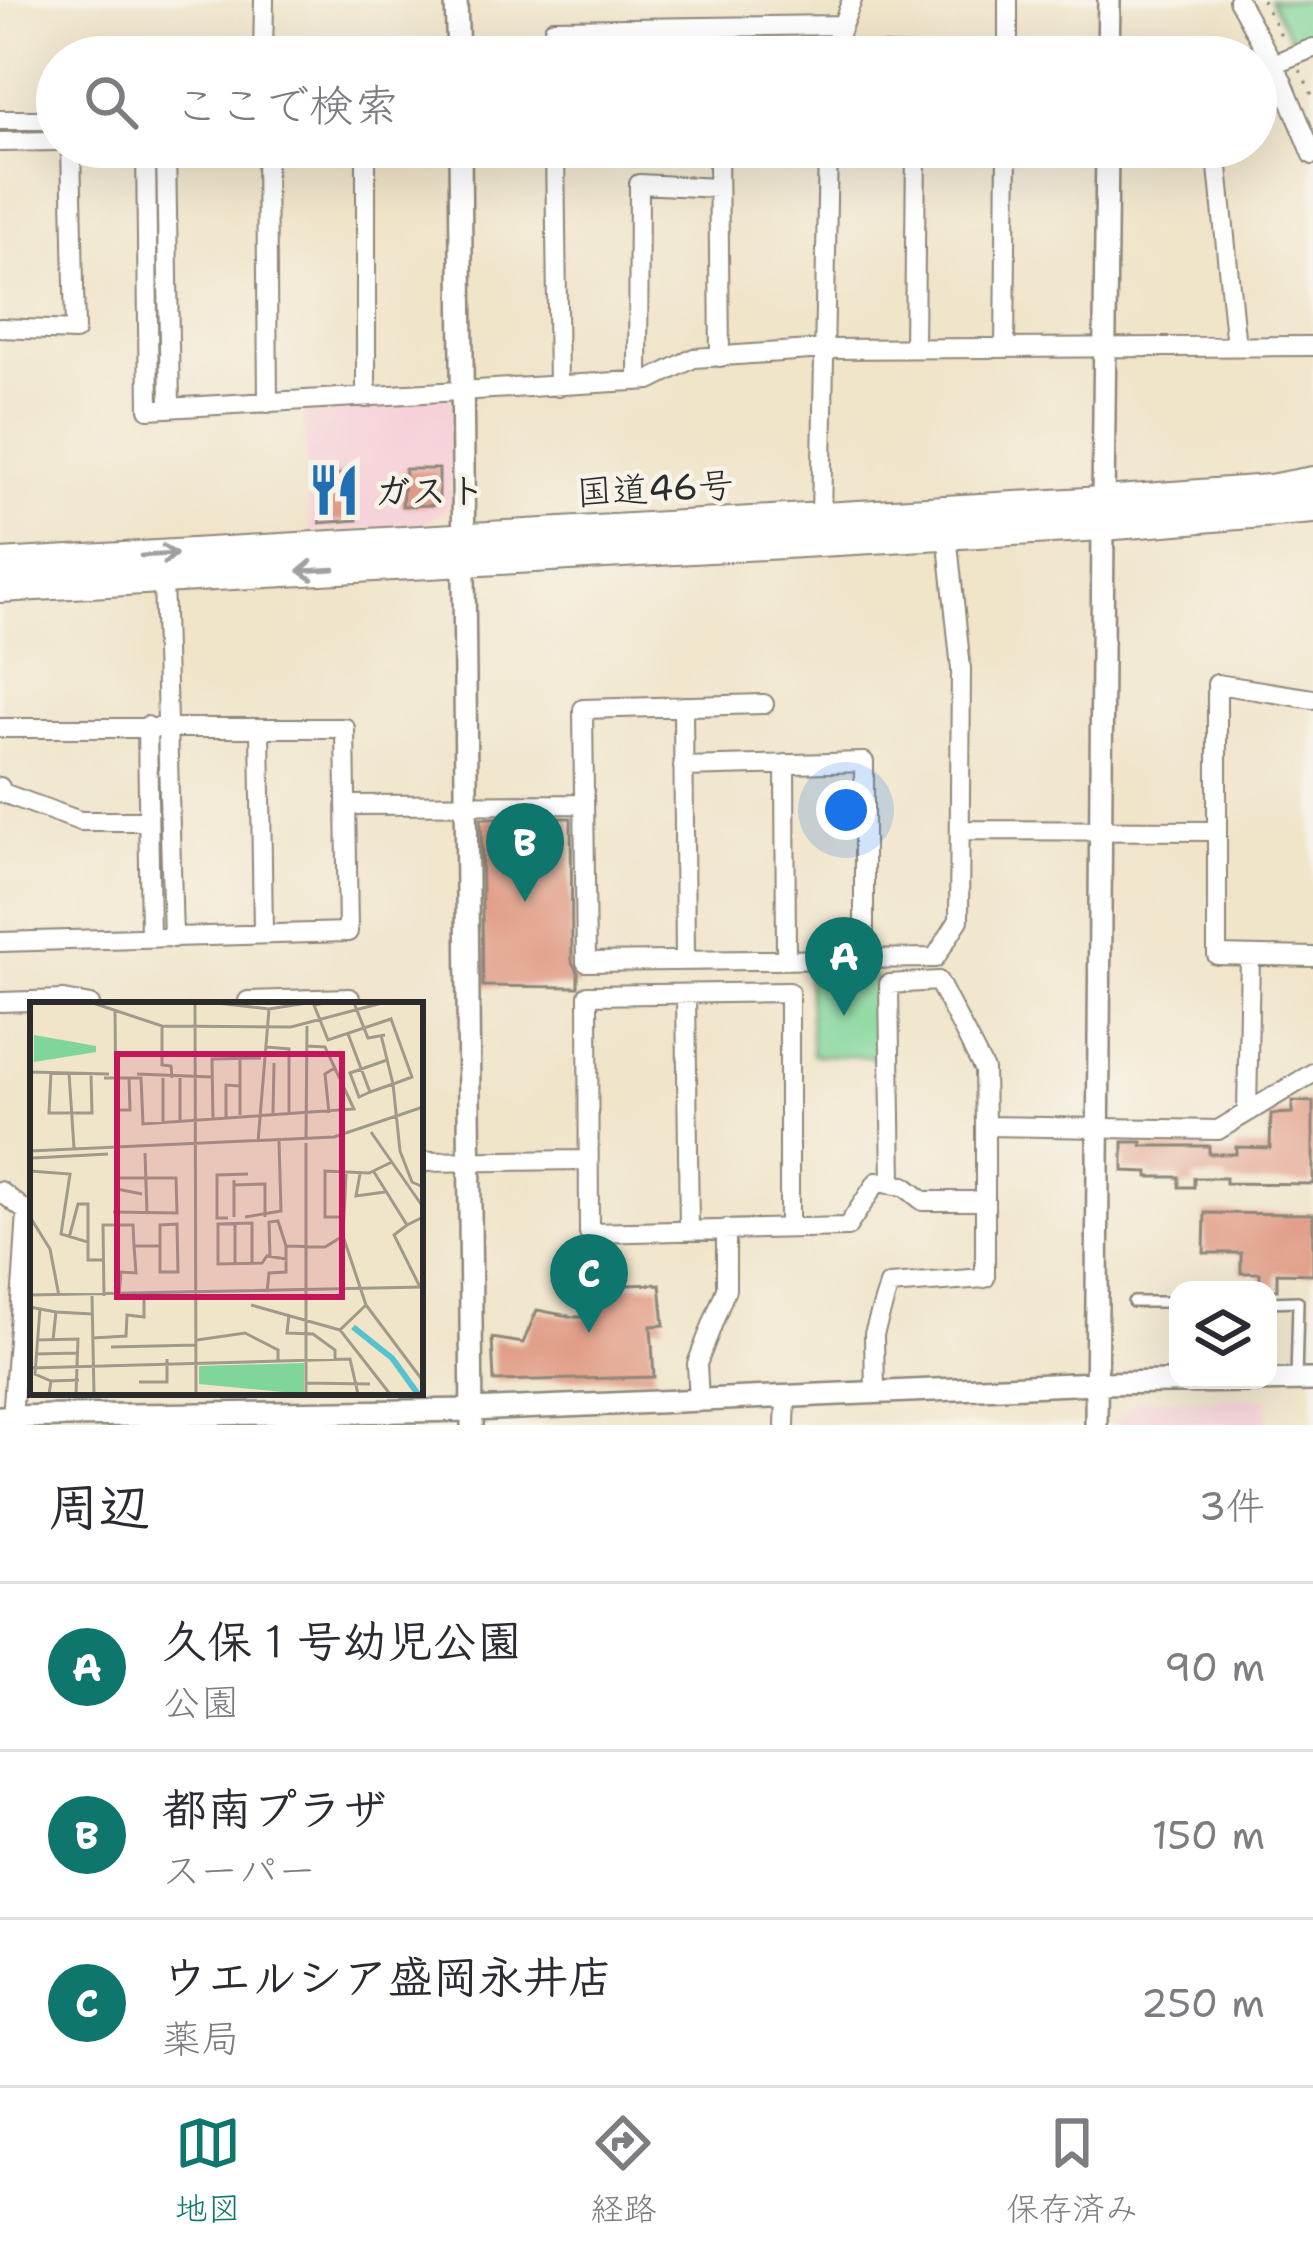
<!DOCTYPE html>
<html lang="ja">
<head>
<meta charset="utf-8">
<style>
	body { margin:0; font-family:"Shantell Sans","Klee One",sans-serif; background:#f2f2f3; color:#2b2b33 }
	.controls { position:absolute; right:36px; bottom:36px; display:grid; overflow:hidden; border-radius:24px; box-shadow:0 12px 48px #0002 }
	.controls button { width:108px; height:108px; display:grid; place-items:center; padding:0; border:0; border-bottom:3px solid #e1e1e2; background:#fff; color:#2b2b33; font:60px sans-serif }
	.you { position:absolute; left:846px; top:810px; width:42px; height:42px; margin:-30px; border:9px solid #fff; border-radius:50%; background:#1a73e8; box-shadow:0 0 0 18px #1a73e833 }
	.badge { display:grid; place-items:center; width:78px; height:78px; border-radius:50%; background:#0f766e; color:#fff; font-size:39px; font-weight:700 }
	.pin { position:absolute; translate:-50% -99px; filter:drop-shadow(0 3px 6px #0008) }
	.pin::after { content:''; position:absolute; top:63px; width:42px; height:36px; background:inherit; clip-path:polygon(0 0,100% 0,50% 100%) }
	.list { margin:0; padding:0; list-style:none }
	h2 { display:flex; justify-content:space-between; align-items:center; height:156px; margin:0; padding:0 48px; font-size:51px }
	h2 small { font-size:39px; font-weight:400; color:#7c7c81 }
	.list li { display:grid; grid-template-columns:78px 1fr auto; gap:36px; align-items:center; box-sizing:border-box; height:168px; padding:0 48px; border-top:3px solid #e1e1e2 }
	.list b { display:block; font-size:45px; white-space:nowrap }
	.list p { margin:0; font-size:39px; white-space:nowrap; color:#7c7c81 }
	.list em { font-size:39px; font-style:normal; color:#7c7c81 }
	.icon { flex:none; width:66px; height:66px; fill:none; stroke:currentColor; stroke-width:2; stroke-linecap:round; stroke-linejoin:round }
	.map { position:relative; flex:none; width:1313px; height:1425px; overflow:hidden }
	.search { position:absolute; background:#fff; box-shadow:0 12px 48px #0002; left:36px; right:36px; top:36px; height:132px; display:flex; align-items:center; gap:30px; box-sizing:border-box; padding:0 42px; border-radius:66px; color:#7c7c81; font-size:45px }
	.sheet { height:660px; background:#fff }
	nav { display:flex; justify-content:space-around; align-items:center; box-sizing:border-box; height:168px; border-top:3px solid #e1e1e2; background:#fff; font-size:33px; color:#7c7c81 }
	nav a { display:grid; justify-items:center; gap:6px }
	nav .on { color:#0f766e }
	.map>svg:first-child { display:block }
	.built { fill:#f6cfd8 }
	.green { fill:#80d69a; stroke:#568062; stroke-width:3 }
	.building { fill:#de927a }
	.lines { fill:none; stroke-linecap:round; stroke-linejoin:round }
	.service-casing { stroke:#8e887a; stroke-width:14 }
	.minor-casing { stroke:#8e887a; stroke-width:22 }
	.tertiary-casing { stroke:#8e887a; stroke-width:26 }
	.trunk-casing { stroke:#8e887a; stroke-width:34 }
	.path { stroke:#8e887a; stroke-width:3; stroke-dasharray:3 9; stroke-linecap:butt }
	.service { stroke:#fff; stroke-width:9 }
	.minor { stroke:#fff; stroke-width:18 }
	.tertiary { stroke:#fff; stroke-width:21 }
	.trunk { stroke:#fff; stroke-width:30 }
	.oneway { stroke:#a0a0a0 }
	.labels { text-anchor:middle; stroke-width:9; stroke-linejoin:round; paint-order:stroke }
	.street-label { font-size:36px; fill:#2b2b2b; stroke:#f7f3e8 }
	.poi-label { font-size:36px; font-weight:bold; fill:#2b2b2b; stroke:#f7f3e8; text-anchor:start }
	.inset-river { fill:none; stroke:#56c2cf; stroke-width:6 }
	.inset-road { fill:none; stroke:#a19a8a; stroke-width:3 }
	.view { fill:#c2185b; fill-opacity:0.15; stroke:#c2185b; stroke-width:6 }
	.inset-edge { fill:none; stroke:#2b2b2b; stroke-width:6 }
</style>
</head>
<body>
<div class="map">
<svg width="1313" height="1425" viewBox="0 0 1313 1425">
	<rect width="100%" height="100%" fill="#f7f3e8"/>
	<filter id="ink" filterUnits="userSpaceOnUse"><feTurbulence type="fractalNoise" baseFrequency=".00833" numOctaves="2"/><feDisplacementMap in="SourceGraphic" scale="24" xChannelSelector="R" yChannelSelector="G"/><feConvolveMatrix kernelMatrix="1 2 1 2 8 2 1 2 1" color-interpolation-filters="sRGB"/></filter>
	<filter id="wash" filterUnits="userSpaceOnUse"><feTurbulence type="fractalNoise" baseFrequency=".004" numOctaves="4" result="noise"/><feDisplacementMap in="SourceGraphic" scale="48" xChannelSelector="R" yChannelSelector="G"/><feGaussianBlur stdDeviation="2.7" result="paint"/><feColorMatrix in="noise" values="0 0 0 0 0 0 0 0 0 0 0 0 0 0 0 0 0 1.4 0 .05"/><feComposite in="paint" operator="in"/></filter>
	<g filter="url(#wash)">
		<rect width="100%" height="100%" fill="#f0e4c9"/>
		<path class="built" d="M451,394L452,503L423,525L310,532L303,401Z
			M1267,1397V1425H1112L1137,1400Z"/>
		<path class="green" d="M1270,0H1313V38L1294,45Z
			M808,977H877L882,1057L812,1055Z"/>
		<g id="blocks">
			<path class="building" d="M405,469H439V501L433,505L402,506Z
				M349,474L351,506L356,505L357,520L320,523L317,476Z
				M481,818H571L572,962L578,973V987L483,986Z
				M1292,1101L1313,1102V1184L1226,1183V1178H1194V1187H1179V1177H1148V1172L1123,1171V1142H1142V1146H1209V1154H1236V1147L1270,1148L1271,1114L1292,1113Z
				M1205,1213L1313,1214V1274L1277,1273V1290H1260V1273H1241V1253H1204Z
				M660,1284L664,1325L651,1326L654,1377L494,1381L492,1338L523,1343L537,1310L574,1317H595L594,1286Z"/>
		</g>
	</g>
	<g filter="url(#ink)">
		<use href="#blocks" fill-opacity="0" stroke="#8e887a" stroke-width="3"/>
		<g class="lines">
			<g class="service-casing">
				<path id="service" d="M1133,1302H1178
					M1268,1302L1298,1301L1296,1380"/>
			</g>
			<g class="minor-casing">
				<path id="minor" d="M1008,0V57
					M1238,0L1282,80L1313,155
					M831,52L978,57
					M263,57L264,0
					M554,57V29L841,25
					M719,57V27
					M830,57L852,0
					M1273,64L1313,48
					M1256,95L1282,80
					M0,120H57
					M0,142L57,141
					M142,147L146,152L149,409L650,380L694,358L824,349L1313,346
					M166,147L170,408
					M266,147L268,403
					M555,147L558,387
					M718,147L720,357
					M1216,147L1236,347
					M0,328L75,331L71,147
					M914,348L916,147
					M1005,348L1007,147
					M638,381L639,184L717,188
					M366,398V147
					M821,518L828,147
					M163,579L173,938
					M1313,699L1217,684V955L1313,957
					M764,704L583,709L586,962L935,958L959,920L961,669L946,524
					M683,706L685,959
					M147,726L150,938
					M0,728H345L348,932L0,942
					M260,729L263,932
					M785,764L786,958
					M683,767L864,762V956
					M0,787V792L80,821H147
					M349,805L581,804
					M960,830L1216,831
					M686,994L689,1229
					M0,1002L64,1000L90,1005
					M248,1005V1001L350,998V1005
					M1247,1112L1250,956
					M420,1162L587,1160
					M892,1184L889,984L938,981L984,1070L985,1126
					M0,1191L27,1212L23,1276
					M789,1228V992L588,995L589,1233L847,1227L877,1182L904,1186L923,1201H985V1126L1218,1130L1313,1073
					M875,1393L874,1334L889,1285L985,1278V1201
					M699,1401L697,1364L726,1289V1229
					M12,1417L23,1276L33,1278
					M785,1425L786,1397"/>
			</g>
			<g class="tertiary-casing">
				<path id="tertiary" d="M456,0L458,57
					M1108,57L1109,0
					M460,147L472,1425
					M1103,502L1107,147
					M0,1417L472,1410L1096,1383L1313,1380
					M1096,1425L1103,525"/>
			</g>
			<g class="trunk-casing">
				<path id="trunk" d="M0,565L1103,502L1270,490L1313,482
					M0,587L1103,525L1313,508"/>
			</g>
			<path class="path" d="M1262,0L1284,41
				M1300,70L1313,97"/>
			<use href="#service" class="service"/>
			<use href="#minor" class="minor"/>
			<use href="#tertiary" class="tertiary"/>
			<use href="#trunk" class="trunk"/>
		</g>
		<defs><path id="oneway-shaft" d="M-6 0H5M1.5-3L5.5 0L1.5 3" fill="none" stroke-width="1.6" stroke-linecap="round" stroke-linejoin="round" transform="scale(3)"/></defs>
		<g class="oneway">
			<use href="#oneway-shaft" transform="translate(159 555) rotate(-3)"/>
			<use href="#oneway-shaft" transform="translate(316 570) rotate(177)"/>
		</g>
	</g>
	<defs>
		<g id="restaurant-bare" transform="scale(4.14)"><path d="M-5-6h1v4h1v-4h1v4h1v-4h1v5L-1.5 .5V6h-2V.5L-5-1ZM5-6V6H3V1.5H1.5Q1.5-4 5-6Z" fill="#1f6fb2" stroke="#f7f3e8" stroke-width="2.5" paint-order="stroke"/></g>
	</defs>
	<g fill-rule="evenodd">
		<use href="#restaurant-bare" x="334" y="490"/>
	</g>
	<g class="labels">
		<g class="street-label">
			<text transform="translate(655 488) rotate(-3)" y="13">国道46号</text>
		</g>
		<g class="poi-label">
			<text x="374" y="503">ガスト</text>
		</g>
	</g>
	<g transform="translate(30 1002)">
		<rect width="393" height="393" fill="#f0e4c9"/>
		<path d="M4,33L66,44V50L4,60ZM274,361V392L169,382V364Z" fill="#80d69a"/>
		<path class="inset-river" d="M323,325L362,356L388,392"/>
		<path class="inset-road" d="M63,1L132,24L261,25L352,1M165,1L166,392M187,1L239,7L277,1M294,1L284,3L298,38L361,17L382,75L363,82L370,149L382,180L393,185M324,1L338,36L355,33M85,9L86,108H100L99,76M132,24V63L141,64L142,76M318,32L340,90L363,82L351,33M236,45L259,47V111M210,56V113M0,70L79,72M21,70L19,111H62L61,72M39,71L44,146M107,72L182,75M74,76H111L113,122L324,107L295,45L277,44M133,76V121M340,90L329,95L320,71L357,58M243,111L244,61M299,111L295,72L306,65M196,117V83L210,84M183,118L182,57L231,56M150,120V76M341,130L393,205M276,137L277,24M228,140L239,7M276,141V392M0,149L304,135L393,105M115,151L117,212M3,156L78,152M0,169L40,172L31,232L58,240V258H73M344,170L377,223L393,215M316,172L313,234L336,303L393,379M330,172L326,194L355,190M204,178V215M204,183L235,182V215M83,210L147,211L146,176H87V187L112,192M0,215L20,247L29,294M215,215L251,209L249,139M313,215H295V169L339,171L362,160M198,216H187V173L218,172M205,221V262M147,222L148,270H130V223ZM377,223L364,233L390,285M39,236L48,202H58V240M240,254L239,220L248,219L256,244M222,261V221L188,222V262L232,261L237,254L256,257V244L295,245L313,234M237,290L239,271L256,270V257M0,293L393,285M62,294L64,392M74,294L73,223H103L104,244H129M89,294L91,270L106,271L104,244M221,303L310,328M336,303L310,328L360,392M0,305L10,307L5,372L21,379M10,307L26,310L23,338M26,310L62,312M259,312L257,331L283,332L305,348V358M63,336L96,334L97,313L114,315V293M7,338L48,337L46,392M167,338L215,331L248,348V358M81,345L167,343M5,352L48,351M0,366L320,357L328,392M109,380H137V357M276,381L340,382M19,392L21,379L49,378"/>
		<path class="view" d="M87,52H312V295H87Z"/>
		<rect width="393" height="393" class="inset-edge"/>
	</g>
</svg>
<div class="controls">
<button><svg class="icon" aria-label="layers" viewBox="0 0 24 24"><path d="M12 4l9 5-9 5-9-5zM3 14l9 5 9-5"/></svg></button>
</div>
<div class="you"></div>
<div class="pin badge" style="left:844px;top:1016px">A</div>
<div class="pin badge" style="left:525px;top:902px">B</div>
<div class="pin badge" style="left:589px;top:1333px">C</div>
<div class="search"><svg class="icon" aria-label="search" viewBox="0 0 24 24"><circle cx="10" cy="10" r="6"/><path d="M15 15l6 6"/></svg>ここで検索</div>
</div>
<section class="sheet">
<h2>周辺<small>3件</small></h2>
<ul class="list">
<li><span class="badge">A</span><div><b>久保１号幼児公園</b><p>公園</p></div><em>90 m</em></li>
<li><span class="badge">B</span><div><b>都南プラザ</b><p>スーパー</p></div><em>150 m</em></li>
<li><span class="badge">C</span><div><b>ウエルシア盛岡永井店</b><p>薬局</p></div><em>250 m</em></li>
</ul>
</section>
<nav>
<a class="on"><svg class="icon" aria-label="map" viewBox="0 0 24 24"><path d="M3 6l6-2 6 2 6-2v14l-6 2-6-2-6 2zM9 4v14M15 6v14"/></svg>地図</a>
<a><svg class="icon" aria-label="directions" viewBox="0 0 24 24"><path d="M12 3l9 9-9 9-9-9zM9 14v-3h6M13 9l2 2-2 2"/></svg>経路</a>
<a><svg class="icon" aria-label="saved" viewBox="0 0 24 24"><path d="M7 4h10v16l-5-4-5 4z"/></svg>保存済み</a>
</nav>
</body>
</html>
